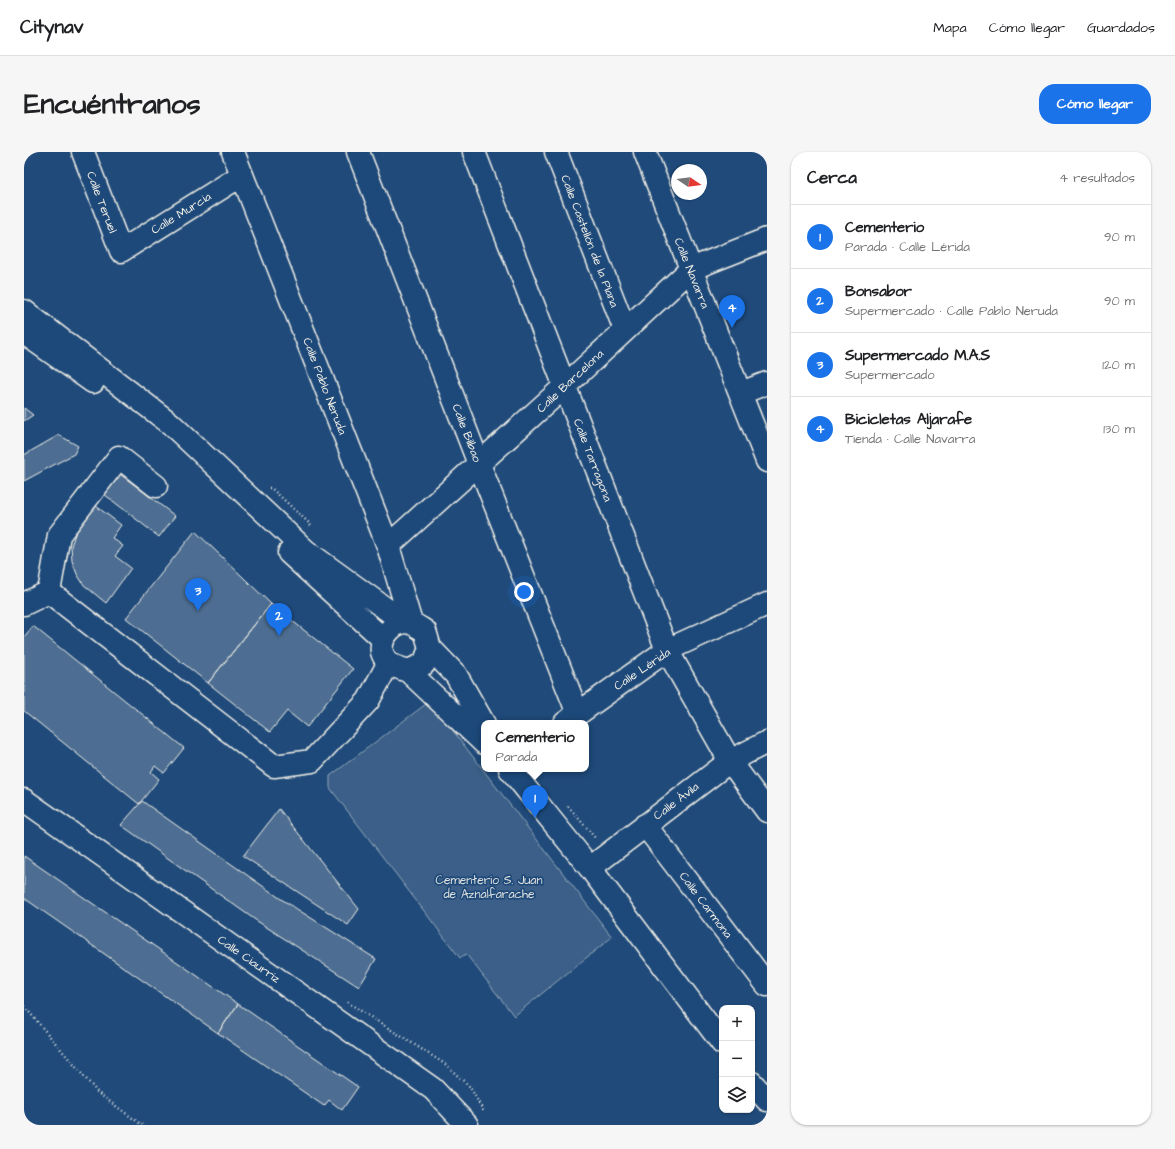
<!DOCTYPE html>
<html lang="es">
<head>
<meta charset="utf-8">
<style>
	body { margin:0; font-family:"Architects Daughter",sans-serif; background:#f6f6f6; color:#202124 }
	.controls { position:absolute; right:12px; bottom:12px; display:grid; overflow:hidden; border-radius:8px; box-shadow:0 1px 3px #0004 }
	.controls button { width:36px; height:36px; display:grid; place-items:center; padding:0; border:0; border-bottom:1px solid #e0e0e0; background:#fff; color:#202124; font:20px sans-serif }
	.compass { position:absolute; left:647px; top:12px; width:36px; height:36px; border-radius:50%; background:#fff; box-shadow:0 1px 3px #0004; rotate:103deg }
	.you { position:absolute; left:500px; top:440px; width:14px; height:14px; margin:-10px; border:3px solid #fff; border-radius:50%; background:#1a73e8; box-shadow:0 0 0 6px #1a73e833 }
	.badge { display:grid; place-items:center; width:26px; height:26px; border-radius:50%; background:#1a73e8; color:#fff; font-size:13px; font-weight:700 }
	.pin { position:absolute; translate:-50% -33px; filter:drop-shadow(0 1px 2px #0008) }
	.pin::after { content:''; position:absolute; top:21px; width:14px; height:12px; background:inherit; clip-path:polygon(0 0,100% 0,50% 100%) }
	.popup { position:absolute; left:457px; top:568px; width:108px; height:52px; box-sizing:border-box; display:grid; place-content:center; border-radius:8px; background:#fff; filter:drop-shadow(0 1px 3px #0005); font-size:13px; white-space:nowrap; color:#757577 }
	.popup b { font-size:15px; color:#202124 }
	.popup::after { content:''; position:absolute; left:50%; top:100%; margin-left:-8px; border:8px solid transparent; border-top-color:#fff }
	.list { margin:0; padding:0; list-style:none }
	h2 { display:flex; justify-content:space-between; align-items:center; height:52px; margin:0; padding:0 16px; font-size:17px }
	h2 small { font-size:13px; font-weight:400; color:#757577 }
	.list li { display:grid; grid-template-columns:26px 1fr auto; gap:12px; align-items:center; box-sizing:border-box; height:64px; padding:0 16px; border-top:1px solid #e0e0e0 }
	.list b { display:block; font-size:15px; white-space:nowrap }
	.list p { margin:0; font-size:13px; white-space:nowrap; color:#757577 }
	.list em { font-size:13px; font-style:normal; color:#757577 }
	.icon { flex:none; width:22px; height:22px; fill:none; stroke:currentColor; stroke-width:2; stroke-linecap:round; stroke-linejoin:round }
	.map { position:relative; flex:none; width:743px; height:973px; overflow:hidden; border-radius:16px }
	header { display:flex; align-items:center; gap:24px; box-sizing:border-box; height:56px; padding:0 20px; background:#fff; border-bottom:1px solid #e0e0e0 }
	header strong { font-size:19px }
	nav { display:flex; gap:22px; margin-inline-start:auto; font-size:14px }
	.intro { display:flex; align-items:center; justify-content:space-between; box-sizing:border-box; height:96px; padding:0 24px }
	h1 { margin:0; font-size:28px }
	.button { padding:10px 18px; border-radius:16px; background:#1a73e8; color:#fff; font-size:14px; font-weight:700 }
	main { display:flex; gap:24px; padding:0 24px }
	aside { flex:1; background:#fff; border-radius:16px; box-shadow:0 1px 3px #0004 }
	.map>svg:first-child { display:block }
	.green { fill:#3a5f88; stroke:#97a8b8 }
	.building { fill:#4d6e92; stroke:#f4f1e8 }
	.lines { fill:none; stroke-linecap:round; stroke-linejoin:round }
	.minor-casing { stroke:#f4f1e8; stroke-width:25 }
	.path { stroke:#f4f1e8; stroke-width:2.5; stroke-dasharray:1 3; stroke-linecap:butt }
	.minor { stroke:#1f4a7a; stroke-width:22 }
	.labels { text-anchor:middle; stroke-width:3.5; stroke-linejoin:round; paint-order:stroke }
	.street-label { font-size:12px; fill:#f4f1e8; stroke:#1f4a7a }
	.park-label { font-size:12px; fill:#e1e2de; stroke:#1f4a7a }
</style>
</head>
<body>
<header>
<strong>Citynav</strong>
<nav><a>Mapa</a><a>Cómo llegar</a><a>Guardados</a></nav>
</header>
<div class="intro"><h1>Encuéntranos</h1><a class="button">Cómo llegar</a></div>
<main>
<div class="map">
<svg width="743" height="973" viewBox="0 0 743 973">
	<rect width="100%" height="100%" fill="#1f4a7a"/>
	<filter id="ink" filterUnits="userSpaceOnUse"><feTurbulence type="fractalNoise" baseFrequency=".025" numOctaves="2"/><feDisplacementMap in="SourceGraphic" scale="8" xChannelSelector="R" yChannelSelector="G"/><feConvolveMatrix kernelMatrix="1 2 1 2 8 2 1 2 1" color-interpolation-filters="sRGB"/></filter>
	<g filter="url(#ink)">
		<path class="green" d="M406,549L588,785L490,864L442,802L436,806L306,636V624Z"/>
		<path class="building" d="M0,256L9,263L0,269Z
			M35,283L54,294L50,302L0,329V303Z
			M96,322L151,364L135,385L80,342Z
			M72,354L97,373L88,386L99,394L91,404L107,416L82,451L60,433L53,422L48,409L47,394L51,382Z
			M171,379L247,452L184,531L102,466Z
			M247,452L329,517L283,575L263,559L246,580L184,531Z
			M9,474L160,596L140,621L131,614L127,620L135,627L115,652L0,559V485Z
			M118,649L257,747L352,807L335,835L230,767L97,673Z
			M255,657L335,757L324,773L219,704Z
			M0,704L214,852L194,881L0,746Z
			M214,852L334,935L318,958L305,948L300,954L194,881Z"/>
		<g class="lines">
			<g class="minor-casing">
				<path id="minor" d="M59,0L97,99L218,23
					M209,0L364,394L387,471
					M334,0L455,312L554,562
					M450,0L643,498L706,609L743,659
					M532,0L601,178
					M621,0L667,117L743,309
					M0,159L147,272L282,399L380,470
					M0,181L69,230
					M717,241L743,231
					M364,394L541,234L667,117L743,87
					M265,401L359,487
					M25,440L250,614L288,609L344,549L364,512
					M0,452L25,440L35,383L95,305L132,334
					M406,496L400,512L384,519L364,512C362,508 359,504 358,500C355,485 372,466 387,471C392,473 397,477 401,479L406,496L432,523L460,572
					M384,519L460,591
					M541,571L643,498L743,452
					M486,617L566,716L698,891
					M0,648L409,937L443,973
					M621,673L743,833
					M566,716L706,609L743,590
					M728,931L743,948"/>
			</g>
			<path class="path" d="M245,336H247L285,371L288,376
				M544,654L572,687
				M323,850L421,912L446,935L460,960
				M0,854L74,941L118,973"/>
			<use href="#minor" class="minor"/>
		</g>
	</g>
	<g class="labels">
		<g class="street-label">
			<text transform="translate(78 50) rotate(69)" y="4">Calle Teruel</text>
			<text transform="translate(157 61) rotate(-32)" y="4">Calle Murcia</text>
			<text transform="translate(566 89) rotate(69)" y="4">Calle Castellón de la Plana</text>
			<text transform="translate(668 121) rotate(68)" y="4">Calle Navarra</text>
			<text transform="translate(546 229) rotate(-43)" y="4">Calle Barcelona</text>
			<text transform="translate(301 234) rotate(69)" y="4">Calle Pablo Neruda</text>
			<text transform="translate(443 281) rotate(69)" y="4">Calle Bilbao</text>
			<text transform="translate(569 308) rotate(69)" y="4">Calle Tarragona</text>
			<text transform="translate(618 517) rotate(-34)" y="4">Calle Lérida</text>
			<text transform="translate(652 649) rotate(-37)" y="4">Calle Ávila</text>
			<text transform="translate(682 753) rotate(53)" y="4">Calle Carmona</text>
			<text transform="translate(225 807) rotate(35)" y="4">Calle Ciaurriz</text>
		</g>
		<g class="park-label">
			<text x="465" y="732">Cementerio S. Juan<tspan x="465" dy="14">de Aznalfarache</tspan></text>
		</g>
	</g>
</svg>
<div class="controls">
<button>+</button>
<button>−</button>
<button><svg class="icon" aria-label="layers" viewBox="0 0 24 24"><path d="M12 4l9 5-9 5-9-5zM3 14l9 5 9-5"/></svg></button>
</div>
<svg class="compass" viewBox="-18 -18 36 36"><path d="M0-13l5 13h-10z" fill="#e53935"/><path d="M0 13l5-13h-10z" fill="#757577"/></svg>
<div class="you"></div>
<div class="pin badge" style="left:511px;top:666px">1</div>
<div class="popup"><b>Cementerio</b>Parada</div>
<div class="pin badge" style="left:255px;top:484px">2</div>
<div class="pin badge" style="left:174px;top:459px">3</div>
<div class="pin badge" style="left:708px;top:176px">4</div>
</div>
<aside>
<h2>Cerca<small>4 resultados</small></h2>
<ul class="list">
<li><span class="badge">1</span><div><b>Cementerio</b><p>Parada · Calle Lérida</p></div><em>90 m</em></li>
<li><span class="badge">2</span><div><b>Bonsabor</b><p>Supermercado · Calle Pablo Neruda</p></div><em>90 m</em></li>
<li><span class="badge">3</span><div><b>Supermercado M.A.S</b><p>Supermercado</p></div><em>120 m</em></li>
<li><span class="badge">4</span><div><b>Bicicletas Aljarafe</b><p>Tienda · Calle Navarra</p></div><em>130 m</em></li>
</ul>
</aside>
</main>
</body>
</html>
